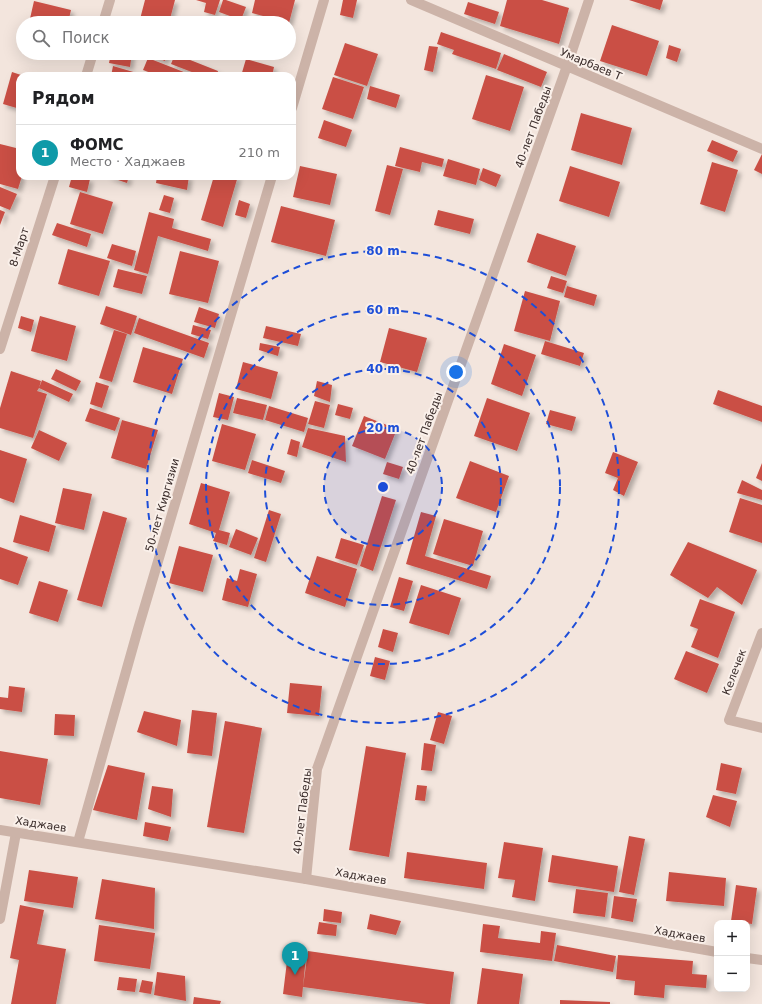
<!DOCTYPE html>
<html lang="ru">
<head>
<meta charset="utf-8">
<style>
	body { margin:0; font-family:"DejaVu Sans",sans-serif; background:#f6f6f6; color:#202124 }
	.controls { position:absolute; right:12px; bottom:12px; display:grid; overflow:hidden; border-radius:8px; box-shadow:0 4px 16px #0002 }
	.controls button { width:36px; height:36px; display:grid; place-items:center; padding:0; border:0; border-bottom:1px solid #e0e0e0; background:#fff; color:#202124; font:20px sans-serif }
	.you { position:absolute; left:456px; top:372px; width:14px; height:14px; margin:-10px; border:3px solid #fff; border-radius:50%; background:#1a73e8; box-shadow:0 0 0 6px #1a73e833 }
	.badge { display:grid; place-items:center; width:26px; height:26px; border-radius:50%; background:#2563eb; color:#fff; font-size:13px; font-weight:700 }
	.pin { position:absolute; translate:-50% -33px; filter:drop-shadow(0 1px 2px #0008) }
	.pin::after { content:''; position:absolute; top:21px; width:14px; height:12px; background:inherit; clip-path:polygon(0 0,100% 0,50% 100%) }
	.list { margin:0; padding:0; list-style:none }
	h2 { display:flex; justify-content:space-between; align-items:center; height:52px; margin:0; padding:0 16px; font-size:17px }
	h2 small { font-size:13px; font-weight:400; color:#757577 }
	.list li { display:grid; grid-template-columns:26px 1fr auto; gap:12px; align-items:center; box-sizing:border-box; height:56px; padding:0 16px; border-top:1px solid #e0e0e0 }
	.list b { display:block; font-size:15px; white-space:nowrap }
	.list p { margin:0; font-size:13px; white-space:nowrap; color:#757577 }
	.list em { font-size:13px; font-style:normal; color:#757577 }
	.icon { flex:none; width:22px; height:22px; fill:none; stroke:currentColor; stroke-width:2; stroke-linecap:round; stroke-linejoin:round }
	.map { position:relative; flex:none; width:762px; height:1004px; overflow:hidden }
	.search { position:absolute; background:#fff; box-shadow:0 4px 16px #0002; left:16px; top:16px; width:280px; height:44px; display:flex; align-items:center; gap:10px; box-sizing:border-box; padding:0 14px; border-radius:22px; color:#757577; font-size:15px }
	.panel { position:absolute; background:#fff; box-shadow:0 4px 16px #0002; left:16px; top:72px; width:280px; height:108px; border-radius:12px }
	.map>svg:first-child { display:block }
	.building { fill:#ca5045; filter:url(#shadow) }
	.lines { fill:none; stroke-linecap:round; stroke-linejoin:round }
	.minor { stroke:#ccb3a8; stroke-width:10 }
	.tertiary { stroke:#ccb3a8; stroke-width:10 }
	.ring { fill:none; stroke:#1d4ed8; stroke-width:2; stroke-dasharray:7 5 }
	.labels { text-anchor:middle; stroke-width:4; stroke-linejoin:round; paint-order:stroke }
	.street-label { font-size:11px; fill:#392b29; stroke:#faf0ea }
	.centre { fill:#1d4ed8; stroke:#faf0ea; stroke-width:2 }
	.ring-label { font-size:12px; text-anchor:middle; font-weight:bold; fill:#1d4ed8; stroke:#faf0ea; stroke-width:4; stroke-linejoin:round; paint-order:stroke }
</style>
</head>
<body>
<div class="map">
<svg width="762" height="1004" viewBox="0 0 762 1004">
	<defs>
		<filter id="shadow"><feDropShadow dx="3.5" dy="3.5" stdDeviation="2" flood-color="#0004"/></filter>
	</defs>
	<rect width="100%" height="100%" fill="#f3e5dd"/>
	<path class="building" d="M145,0H175L169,23H139Z
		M196,0H220L215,15L204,12L206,3Z
		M223,0H226L246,7L241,20L219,12Z
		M255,0H295L289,23L252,13Z
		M343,0H357L353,18L340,15Z
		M507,0H542L569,8L559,44L500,26Z
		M629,0H663L660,10Z
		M34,1L71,10L68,23H29Z
		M468,2L499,12L495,24L464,14Z
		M612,25L659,41L647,76L600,61Z
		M441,32L501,53L496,69L452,54L454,50L437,44Z
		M345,43L378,54L367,86L334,75Z
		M669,45L681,49L677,62L666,58Z
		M429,46L438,47L433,72L424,70Z
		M111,53H132L130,67L109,63Z
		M142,53H168L165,61Z
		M175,54L218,71L217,76H202L171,64Z
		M504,54L547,72L541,87L497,70Z
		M148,58L194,76H159L143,70Z
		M246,59L274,67L272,76H241Z
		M113,66L147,76H111Z
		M12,72L24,76H20V109L3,104Z
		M486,75L524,87L510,131L472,119Z
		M333,77L364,87L353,119L322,109Z
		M370,86L400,95L396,108L367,99Z
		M581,113L632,128L622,165L571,150Z
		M324,120L352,130L346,147L318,138Z
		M712,140L738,151L733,162L707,151Z
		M0,144L20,149V176H22L18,189L0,184Z
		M400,147L444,159L442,167L422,162L420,172L395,166Z
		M762,154V174L754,170Z
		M448,159L480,169L476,185L443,176Z
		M712,162L738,170L725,212L700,204Z
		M387,165L403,169L390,215L375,211Z
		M300,166L337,174L330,205L293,197Z
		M570,166L620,182L609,217L559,201Z
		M483,168L501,175L496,187L479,180Z
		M72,176H77L90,179L87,192L69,187Z
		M106,176H129L127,183Z
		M157,176H189L187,190L156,183Z
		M214,176H238L223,227L201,220Z
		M0,187L17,194L10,210L0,206Z
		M80,192L113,202L103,234L70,224Z
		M164,195L174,198L170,213L159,210Z
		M239,200L250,204L246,218L235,215Z
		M281,206L335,220L326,256L271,242Z
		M0,210L5,212L0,225Z
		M438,210L474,219L470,234L434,225Z
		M149,212L174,219L172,228L211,239L208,251L158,236L148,274L134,270Z
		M57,223L91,234L87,247L52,235Z
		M537,233L576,246L566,276L527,262Z
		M112,244L136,251L132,266L107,258Z
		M68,249L110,261L99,296L58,284Z
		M180,251L219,261L208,303L169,294Z
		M118,269L147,276L142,294L113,287Z
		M551,276L567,281L563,293L547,288Z
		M567,286L597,295L594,306L564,297Z
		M525,291L560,301L550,341L514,331Z
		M106,306L137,316L131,335L100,324Z
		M199,307L219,314L215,328L194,322Z
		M21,316L34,320L31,332L18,328Z
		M40,316L76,326L67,361L31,351Z
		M139,318L209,343L204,358L134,333Z
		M193,325L211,330L208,339L191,334Z
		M266,326L301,334L298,346L263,338Z
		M389,328L427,338L417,372L380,362Z
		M114,330L127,334L112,382L99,378Z
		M545,341L584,353L580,366L541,354Z
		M260,343L280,347L278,356L259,350Z
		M504,344L536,355L522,396L491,384Z
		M143,347L183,359L172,394L133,382Z
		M243,362L278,372L271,399L236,389Z
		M56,369L81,381L76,391L51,379Z
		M11,371L41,381L39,388L42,380L73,394L69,402L39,388L37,391L47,394L33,438L0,428V408Z
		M317,381L332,385L330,402L314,396Z
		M96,382L109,386L102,408L90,404Z
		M718,390L762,406V422L713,404Z
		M219,393L234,397L228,420L213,417Z
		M237,398L267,405L263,420L233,413Z
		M487,398L530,413L517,451L474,436Z
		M315,401L330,405L324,428L308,424Z
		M338,404L353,408L350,419L335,415Z
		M269,406L308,418L304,432L265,420Z
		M90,408L120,418L115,431L85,421Z
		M550,410L576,417L572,431L546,424Z
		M364,416L397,429L385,459L352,446Z
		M122,420L158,430L146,469L111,458Z
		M222,424L256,434L245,470L212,461Z
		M308,428L345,436L346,462L302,447Z
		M39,430L67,443L59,461L31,448Z
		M291,439L300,442L297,457L287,454Z
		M0,450L27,459L14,503L0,498Z
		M613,452L638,462L624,496L613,490L618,478L605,473Z
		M252,460L285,471L281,483L248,473Z
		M470,461L509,476L496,512L456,498Z
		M387,462L403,467L399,479L383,474Z
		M762,463V481L756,478Z
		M742,480L762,490V500L737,493Z
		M201,483L230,492L219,530L230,533L227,545L213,541L216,533L189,524Z
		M63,488L92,494L84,530L55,523Z
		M382,496L396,500L373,571L360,566Z
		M740,498L762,505V543L729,532Z
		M269,510L281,514L266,562L254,558Z
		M103,511L127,518L102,607L77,600Z
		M421,512L436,516L425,556L491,576L487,589L406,564Z
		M20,515L56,526L49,552L13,542Z
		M444,519L483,531L473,566L433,554Z
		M236,529L258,538L251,555L229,547Z
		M341,538L364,545L357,565L335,558Z
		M688,542L757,570L742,605L717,587L708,598L670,575Z
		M179,546L213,555L203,592L169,583Z
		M0,547L28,557L18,585L0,579Z
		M317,556L357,569L345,607L305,593Z
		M240,569L257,574L248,607L222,600L227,578L237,581Z
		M399,577L413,581L404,611L390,607Z
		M39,581L68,590L58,622L29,613Z
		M421,585L461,598L449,635L409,623Z
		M700,599L735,612L718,658L691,647L698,629L690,626Z
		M383,629L398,633L393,652L378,647Z
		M686,651L719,664L707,693L674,679Z
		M375,657L390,661L385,680L370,676Z
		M290,683L322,686L319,716L287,713Z
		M9,686L25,688L22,712L0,709V697L8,698Z
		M192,710L217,713L212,756L187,753Z
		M144,711L181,720L177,746L137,732Z
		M438,712L452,716L444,744L430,740Z
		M55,714L75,715L74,736L54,735Z
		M225,721L262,728L244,833L207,827Z
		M424,743L436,745L432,771L421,770Z
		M366,746L406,753L389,857L349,850Z
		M0,751L48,759L40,805L0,798Z
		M721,763L742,768L736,794L716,790Z
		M108,765L145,773L137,820L93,810Z
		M417,785L427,786L425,801L415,800Z
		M152,786L173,789L171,817L148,809Z
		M713,795L737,801L730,827L706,817Z
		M145,822L171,827L168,841L143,836Z
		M629,836L645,839L634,895L619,892Z
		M504,842L543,848L535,901L512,897L515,880L498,878Z
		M407,852L487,863L484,889L404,878Z
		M552,855L618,866L614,892L548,882Z
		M29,870L78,877L73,908L24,901Z
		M669,872L726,878L724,906L666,901Z
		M102,879L155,888L154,929L95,919Z
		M736,885L757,888L752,924L731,921Z
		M576,889L608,893L605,917L573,913Z
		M614,896L637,899L633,922L611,918Z
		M20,905L44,910L37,944L66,949L56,1004H11L19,960L10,958Z
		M324,909L342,912L341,923L323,921Z
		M370,914L401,921L396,935L367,929Z
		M319,922L337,925L336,936L317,934Z
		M483,924L500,926L498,938L540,943L541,931L556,933L552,961L480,952Z
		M99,925L155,933L150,969L94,961Z
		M557,945L616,956L613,972L554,961Z
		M308,951L454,972L450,1004H427L303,987Z
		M288,953L306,956L302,997L283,994Z
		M618,955L693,961L692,974L707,975L706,988L665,985L664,998L634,995L635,981L616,979Z
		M482,968L523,974L519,1004H477Z
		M157,972L185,976L186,1001L154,995Z
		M119,977L137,979L135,992L117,990Z
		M142,980L153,982L151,994L139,992Z
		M194,997L221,1001L220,1004H193Z
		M560,1000L610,1002V1004H560Z"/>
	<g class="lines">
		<path class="minor" d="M411,0L762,149
			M103,23L110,0
			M86,76L93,53
			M292,108L324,0
			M0,349L55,176
			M762,633L729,720L762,728
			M78,842L138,629L272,176
			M306,879L317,769L567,66L589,0
			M0,919L16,833"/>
		<path class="tertiary" d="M0,830L306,879L717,952
			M747,958L762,960"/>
	</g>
	<circle cx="383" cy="487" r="59" fill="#1d4ed8" fill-opacity=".12"/>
	<g class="ring">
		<circle cx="383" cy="487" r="59"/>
		<circle cx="383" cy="487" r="118"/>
		<circle cx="383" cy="487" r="177"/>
		<circle cx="383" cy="487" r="236"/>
	</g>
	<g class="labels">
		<g class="street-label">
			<text transform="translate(591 64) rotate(23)" y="4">Умарбаев Т</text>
			<text transform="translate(533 127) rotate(-70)" y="4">40-лет Пабеды</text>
			<text transform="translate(19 247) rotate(-72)" y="4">8-Март</text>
			<text transform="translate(424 433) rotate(-70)" y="4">40-лет Пабеды</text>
			<text transform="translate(162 505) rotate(-74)" y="4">50-лет Киргизии</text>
			<text transform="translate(734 672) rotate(-69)" y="4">Келечек</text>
			<text transform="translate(302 811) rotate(-83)" y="4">40-лет Пабеды</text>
			<text transform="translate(41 824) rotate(9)" y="4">Хаджаев</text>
			<text transform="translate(361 876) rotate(10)" y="4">Хаджаев</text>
			<text transform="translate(680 934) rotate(10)" y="4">Хаджаев</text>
		</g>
	</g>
	<circle cx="383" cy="487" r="6" class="centre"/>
	<g class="ring-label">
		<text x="383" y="255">80 m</text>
		<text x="383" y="314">60 m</text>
		<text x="383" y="373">40 m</text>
		<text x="383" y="432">20 m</text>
	</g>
</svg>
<div class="controls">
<button>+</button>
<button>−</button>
</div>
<div class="you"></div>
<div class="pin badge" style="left:295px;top:975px;background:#0f9aa8">1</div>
<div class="search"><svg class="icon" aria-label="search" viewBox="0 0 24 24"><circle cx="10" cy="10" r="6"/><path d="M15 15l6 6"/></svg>Поиск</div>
<section class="panel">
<h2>Рядом<small></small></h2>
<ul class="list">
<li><span class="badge" style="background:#0f9aa8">1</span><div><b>ФОМС</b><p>Место · Хаджаев</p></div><em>210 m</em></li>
</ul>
</section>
</div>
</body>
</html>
